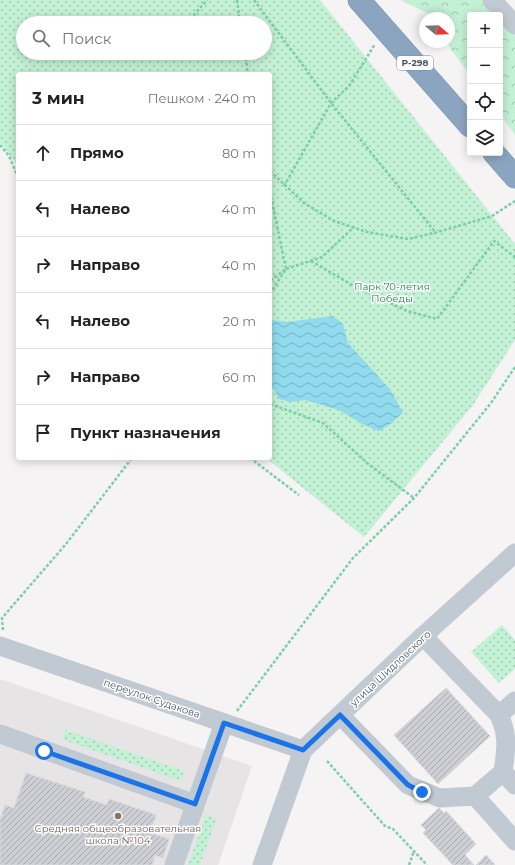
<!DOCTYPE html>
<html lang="ru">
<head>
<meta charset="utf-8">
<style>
	body { margin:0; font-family:Montserrat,sans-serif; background:#f2f2f2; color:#222 }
	.controls { position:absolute; right:12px; top:12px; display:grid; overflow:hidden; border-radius:4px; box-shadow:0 2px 10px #0003 }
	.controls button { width:36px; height:36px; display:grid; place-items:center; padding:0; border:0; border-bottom:1px solid #e0e0e0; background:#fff; color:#222; font:20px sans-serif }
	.compass { position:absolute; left:419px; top:12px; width:36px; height:36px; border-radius:50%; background:#fff; box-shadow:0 2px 10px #0003; rotate:109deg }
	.stop { position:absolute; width:12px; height:12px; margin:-9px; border:3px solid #1a73e8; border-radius:50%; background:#fff }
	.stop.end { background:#1a73e8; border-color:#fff; box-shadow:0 1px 4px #0008 }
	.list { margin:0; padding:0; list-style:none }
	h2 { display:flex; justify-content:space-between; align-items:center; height:52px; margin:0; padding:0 16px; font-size:17px }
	h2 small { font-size:13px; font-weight:400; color:#767676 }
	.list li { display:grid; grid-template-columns:26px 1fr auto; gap:12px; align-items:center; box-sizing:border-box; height:56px; padding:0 16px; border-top:1px solid #e0e0e0 }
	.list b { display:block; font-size:15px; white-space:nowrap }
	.list em { font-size:13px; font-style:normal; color:#767676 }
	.icon { flex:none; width:22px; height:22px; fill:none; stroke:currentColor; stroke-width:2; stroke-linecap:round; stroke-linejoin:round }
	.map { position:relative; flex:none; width:515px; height:865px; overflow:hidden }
	.search { position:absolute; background:#fff; box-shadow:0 2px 10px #0003; left:16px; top:16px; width:256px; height:44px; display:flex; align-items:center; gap:10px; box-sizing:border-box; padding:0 14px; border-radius:22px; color:#767676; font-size:15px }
	.panel { position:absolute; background:#fff; box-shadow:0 2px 10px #0003; left:16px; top:72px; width:256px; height:388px; border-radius:4px }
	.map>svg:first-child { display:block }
	.education { fill:#e6e4e5 }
	.forest { fill:url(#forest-crowns) }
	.park { fill:url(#park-dots); fill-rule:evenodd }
	.water { fill:url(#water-waves) }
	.building { fill:url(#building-hatch); stroke:#d7d9de }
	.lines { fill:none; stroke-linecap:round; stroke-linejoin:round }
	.highway-casing { stroke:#7690ad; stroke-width:23 }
	.path { stroke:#7ad0a6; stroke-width:2.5; stroke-dasharray:3 2; stroke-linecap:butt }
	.minor { stroke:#c1cad2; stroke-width:19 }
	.highway { stroke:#8ba5c1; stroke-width:22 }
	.route { stroke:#1a73e8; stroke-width:5 }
	.education-dot { fill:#8d6e63; stroke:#fff; stroke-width:1.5 }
	.labels { text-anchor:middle; stroke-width:3; stroke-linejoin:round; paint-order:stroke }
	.shield { fill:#fff; stroke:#808990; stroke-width:1 }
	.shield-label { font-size:9px; font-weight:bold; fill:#4a5661 }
	.park-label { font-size:10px; fill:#17864f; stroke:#fff }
	.street-label { font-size:10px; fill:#4a5661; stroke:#fff }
	.education-label { font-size:10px; fill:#785e54; stroke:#fff }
</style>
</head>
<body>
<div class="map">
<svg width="515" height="865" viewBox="0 0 515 865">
	<defs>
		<pattern id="forest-crowns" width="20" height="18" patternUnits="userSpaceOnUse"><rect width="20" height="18" fill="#c3f1d5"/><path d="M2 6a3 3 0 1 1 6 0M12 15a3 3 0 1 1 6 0" fill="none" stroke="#a0c6b0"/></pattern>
		<pattern id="park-dots" width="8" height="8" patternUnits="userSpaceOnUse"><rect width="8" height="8" fill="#c3f1d5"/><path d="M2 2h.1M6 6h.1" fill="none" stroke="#a0c6b0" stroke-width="1.8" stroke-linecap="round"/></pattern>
		<pattern id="water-waves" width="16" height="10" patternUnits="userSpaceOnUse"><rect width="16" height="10" fill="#90daee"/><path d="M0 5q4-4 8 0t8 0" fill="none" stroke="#78b4c4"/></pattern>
		<pattern id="building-hatch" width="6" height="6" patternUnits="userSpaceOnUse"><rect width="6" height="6" fill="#cdcfd5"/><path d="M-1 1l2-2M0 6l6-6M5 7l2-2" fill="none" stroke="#a8abb0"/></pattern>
	</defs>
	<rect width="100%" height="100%" fill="#f5f3f3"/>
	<path class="education" d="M0,679L252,766L218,865H0Z"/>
	<path class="forest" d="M400,0H489L515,27V135L500,114V15H470V75L450,48L448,42H449V18H438Z"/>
	<path class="park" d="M0,0H320L515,244V340L473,405L364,537L266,458H270V74H18V166L0,142ZM23,23H265V53H23Z
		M502,625L515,640V669L499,683L471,652Z
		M66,730L184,771L180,781L62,739Z
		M206,815L216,819L200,865H188Z"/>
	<path class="water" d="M333,316L343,324L348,343L389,388L403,412L392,423L379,431L362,424L339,410L305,400L290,402L279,399L274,389L270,390L271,320L287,322Z"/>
	<path class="building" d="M446,688L490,736L438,784L394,735Z
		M26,773L85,792L83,797L107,805L109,799L156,815L150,833L169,839L163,858L155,855L152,865H0V820L5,805L14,808Z
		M439,808L444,813L446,811L476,844L465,855L474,865H453L423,833L426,830L421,825Z
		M486,855L495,865H476Z"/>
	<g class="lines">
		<g class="highway-casing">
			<path id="highway" d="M359,0L470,126
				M494,153L515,177"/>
		</g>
		<path class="path" d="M237,0L240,23
			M254,0L331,103L436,233
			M187,23L207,0
			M245,53L248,74
			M0,145L9,156L18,177
			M270,171L304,203L334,221L367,232L408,239L438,232L492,216L515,201
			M284,186L331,103L349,86L375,44
			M270,192L286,269L270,281
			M311,261L354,286L407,311L437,319L494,241L515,257
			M270,294L286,269L322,257L354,227
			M270,404L323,423L367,463L414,498
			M250,458L299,495
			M3,630L2,618L66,544L132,458
			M237,711L353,558L414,498L491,403L515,367
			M327,761L385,826L393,829L427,865
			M409,865L414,851"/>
		<path class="minor" d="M492,0L515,25
			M423,636L499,715
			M0,646L303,750
			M515,701L499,715C509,737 506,749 503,772L515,785
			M340,715L408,785L440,798L475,796L503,772
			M0,734L195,804
			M475,796L515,841
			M174,865L224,723
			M262,865L303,750L423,636L515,553"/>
		<use href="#highway" class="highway"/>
	</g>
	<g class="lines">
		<path class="route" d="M44,751L195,804L224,723L303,750L340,715L408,785L422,792"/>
	</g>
	<circle class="education-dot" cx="118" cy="816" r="4"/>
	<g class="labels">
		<rect class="shield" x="397" y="56" width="36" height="14" rx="3"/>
		<g class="shield-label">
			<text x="415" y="66">Р-298</text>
		</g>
		<g class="park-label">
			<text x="392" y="290">Парк 70-летия<tspan x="392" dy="12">Победы</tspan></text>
		</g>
		<g class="street-label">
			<text transform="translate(390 668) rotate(-43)" y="4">улица Шидловского</text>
			<text transform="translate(152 698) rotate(19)" y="4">переулок Судакова</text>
		</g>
		<g class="education-label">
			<text x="118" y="832">Средняя общеобразовательная<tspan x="118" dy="12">школа №104</tspan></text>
		</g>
	</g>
</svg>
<div class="controls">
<button>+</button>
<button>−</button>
<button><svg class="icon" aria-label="locate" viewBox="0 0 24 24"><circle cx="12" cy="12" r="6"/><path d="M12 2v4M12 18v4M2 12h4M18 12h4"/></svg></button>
<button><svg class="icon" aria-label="layers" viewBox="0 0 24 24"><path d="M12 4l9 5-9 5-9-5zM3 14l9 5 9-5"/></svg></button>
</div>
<svg class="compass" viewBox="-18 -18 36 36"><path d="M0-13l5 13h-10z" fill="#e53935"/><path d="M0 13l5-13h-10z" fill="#767676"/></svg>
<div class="stop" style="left:44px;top:751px"></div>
<div class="stop end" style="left:422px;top:792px"></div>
<div class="search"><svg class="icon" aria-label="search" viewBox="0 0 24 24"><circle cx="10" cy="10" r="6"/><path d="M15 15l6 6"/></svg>Поиск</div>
<section class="panel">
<h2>3 мин<small>Пешком · 240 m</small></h2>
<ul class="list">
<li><svg class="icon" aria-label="ahead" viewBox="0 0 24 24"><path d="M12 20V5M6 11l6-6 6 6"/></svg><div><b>Прямо</b></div><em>80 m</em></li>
<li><svg class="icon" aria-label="left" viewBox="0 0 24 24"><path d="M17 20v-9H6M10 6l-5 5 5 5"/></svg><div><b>Налево</b></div><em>40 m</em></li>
<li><svg class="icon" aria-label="right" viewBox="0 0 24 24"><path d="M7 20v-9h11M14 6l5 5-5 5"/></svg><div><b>Направо</b></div><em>40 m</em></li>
<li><svg class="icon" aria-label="left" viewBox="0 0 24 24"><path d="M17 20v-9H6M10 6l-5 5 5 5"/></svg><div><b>Налево</b></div><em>20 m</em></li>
<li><svg class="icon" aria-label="right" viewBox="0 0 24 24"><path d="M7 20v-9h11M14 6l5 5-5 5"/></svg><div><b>Направо</b></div><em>60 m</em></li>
<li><svg class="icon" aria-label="arrive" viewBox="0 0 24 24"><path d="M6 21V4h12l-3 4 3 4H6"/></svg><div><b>Пункт назначения</b></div></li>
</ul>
</section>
</div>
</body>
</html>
